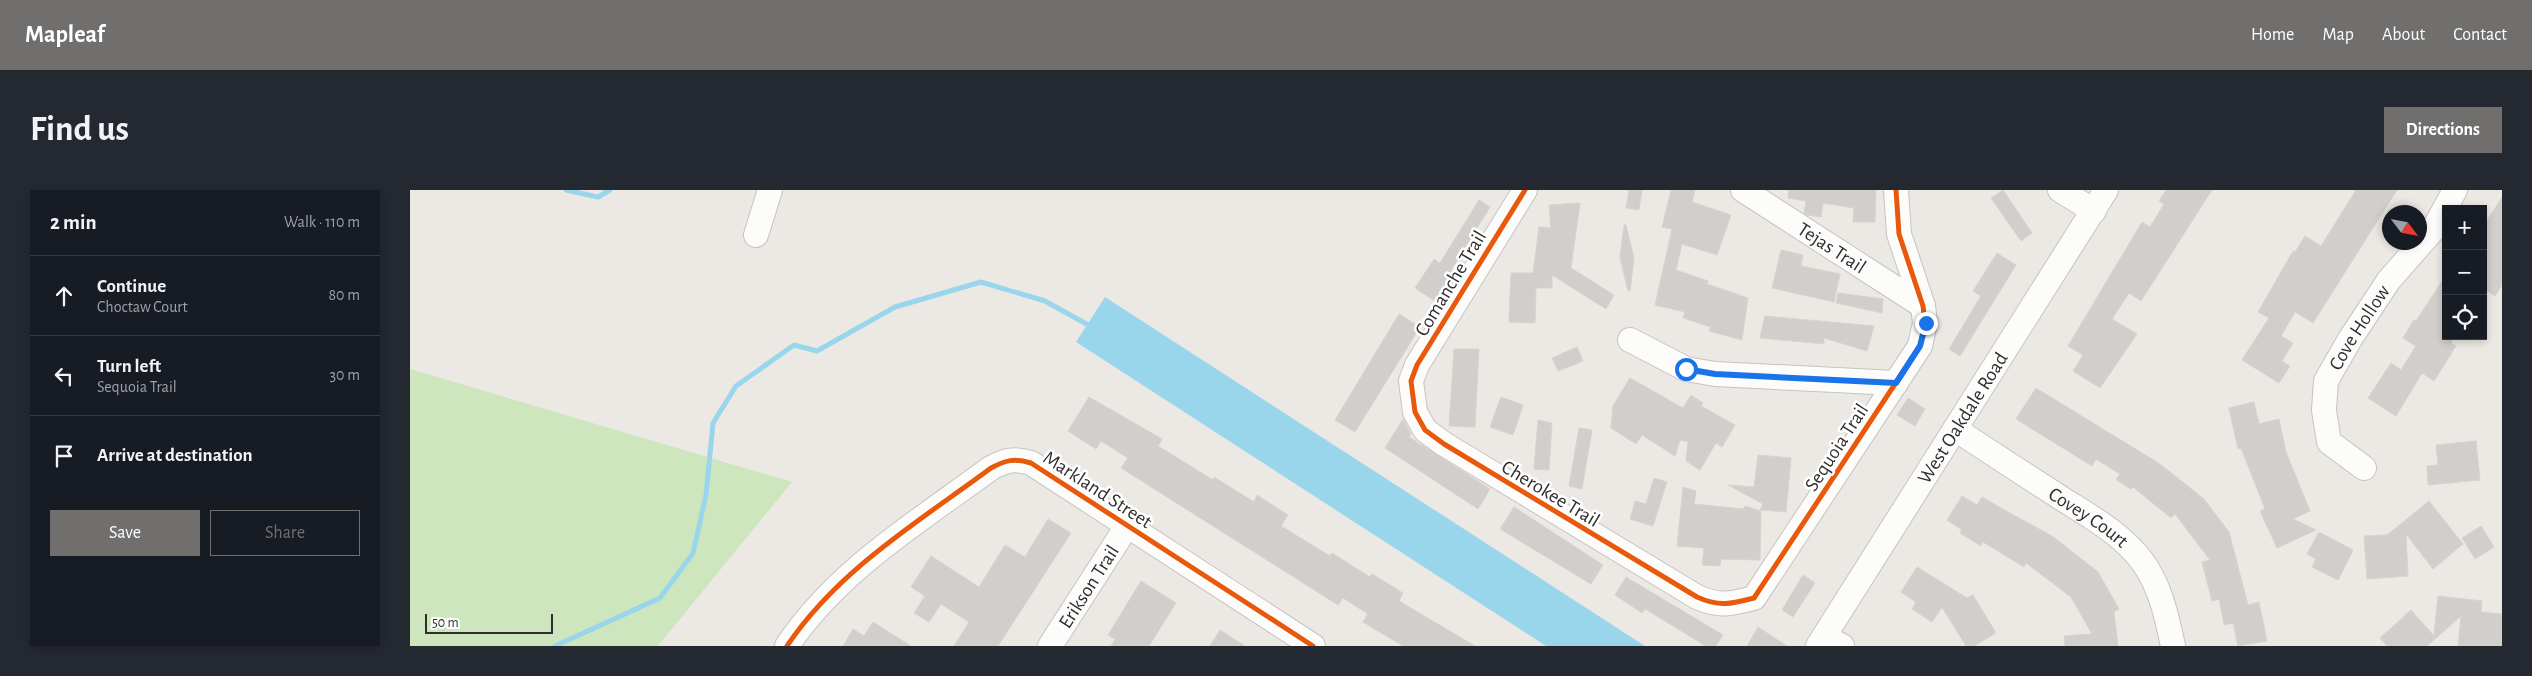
<!DOCTYPE html>
<html lang="en">
<head>
<meta charset="utf-8">
<style>
	body { margin:0; font-family:"Alegreya Sans",sans-serif; background:#242831; color:#f1f3f6 }
	.controls { position:absolute; right:15px; top:15px; display:grid; overflow:hidden; border-radius:0px; box-shadow:0 2px 8px #0003 }
	.controls button { width:45px; height:45px; display:grid; place-items:center; padding:0; border:0; border-bottom:1px solid #363941; background:#171b24; color:#f1f3f6; font:25px sans-serif }
	.compass { position:absolute; left:1972px; top:15px; width:45px; height:45px; border-radius:50%; background:#171b24; box-shadow:0 2px 8px #0003; rotate:122deg }
	.scale { position:absolute; left:15px; bottom:12px; width:128px; box-sizing:border-box; padding-left:5px; border:2px solid #2e2e2e; border-top:0; font-size:14px; line-height:18px; white-space:nowrap; color:#2e2e2e; -webkit-text-stroke:4px #fff; paint-order:stroke }
	.stop { position:absolute; width:15px; height:15px; margin:-11px; border:4px solid #1a73e8; border-radius:50%; background:#fff }
	.stop.end { background:#1a73e8; border-color:#fff; box-shadow:0 1px 5px #0008 }
	.list { margin:0; padding:0; list-style:none }
	h2 { display:flex; justify-content:space-between; align-items:center; height:65px; margin:0; padding:0 20px; font-size:21px }
	h2 small { font-size:16px; font-weight:400; color:#9ea1a6 }
	.list li { display:grid; grid-template-columns:32px 1fr auto; gap:15px; align-items:center; box-sizing:border-box; height:80px; padding:0 20px; border-top:1px solid #363941 }
	.list b { display:block; font-size:19px; white-space:nowrap }
	.list p { margin:0; font-size:16px; white-space:nowrap; color:#9ea1a6 }
	.list em { font-size:16px; font-style:normal; color:#9ea1a6 }
	.actions { display:flex; gap:10px; padding:15px 20px }
	.actions a { flex:1; padding:11px 0; border:1px solid #706f6e; border-radius:0px; text-align:center; font-size:18px; color:#706f6e }
	.actions .main { background:#706f6e; color:#fff }
	.icon { flex:none; width:28px; height:28px; fill:none; stroke:currentColor; stroke-width:2; stroke-linecap:round; stroke-linejoin:round }
	.map { position:relative; flex:none; width:2092px; height:456px; overflow:hidden; border-radius:0px }
	header { display:flex; align-items:center; gap:30px; box-sizing:border-box; height:70px; padding:0 25px; background:#706f6e; color:#fff }
	header strong { font-size:24px }
	nav { display:flex; gap:28px; margin-inline-start:auto; font-size:18px }
	.intro { display:flex; align-items:center; justify-content:space-between; box-sizing:border-box; height:120px; padding:0 30px }
	h1 { margin:0; font-size:35px }
	.button { padding:12px 22px; border-radius:0px; background:#706f6e; color:#fff; font-size:18px; font-weight:700 }
	main { display:flex; gap:30px; padding:0 30px }
	aside { flex:1; background:#171b24; border-radius:0px; box-shadow:0 2px 8px #0003 }
	.map>svg:first-child { display:block }
	.green { fill:#cee6be }
	.water { fill:#99d6ec }
	.lines { fill:none; stroke-linecap:round; stroke-linejoin:round }
	.stream { stroke:#99d6ec; stroke-width:5 }
	.building { fill:#d1cecb; stroke:#d7d4d0 }
	.minor-casing { stroke:#c5c4c5; stroke-width:26 }
	.minor { stroke:#fcfcfb; stroke-width:24 }
	.cycleway-casing { stroke:#fff; stroke-width:8 }
	.cycleway { stroke:#e8590c; stroke-width:5 }
	.route { stroke:#1a73e8; stroke-width:6 }
	.labels { text-anchor:middle; stroke-width:5; stroke-linejoin:round; paint-order:stroke }
	.street-label { font-size:20px; fill:#2e2e2e; stroke:#fff }
</style>
</head>
<body>
<header>
<strong>Mapleaf</strong>
<nav><a>Home</a><a>Map</a><a>About</a><a>Contact</a></nav>
</header>
<div class="intro"><h1>Find us</h1><a class="button">Directions</a></div>
<main>
<aside>
<h2>2 min<small>Walk · 110 m</small></h2>
<ul class="list">
<li><svg class="icon" aria-label="ahead" viewBox="0 0 24 24"><path d="M12 20V5M6 11l6-6 6 6"/></svg><div><b>Continue</b><p>Choctaw Court</p></div><em>80 m</em></li>
<li><svg class="icon" aria-label="left" viewBox="0 0 24 24"><path d="M17 20v-9H6M10 6l-5 5 5 5"/></svg><div><b>Turn left</b><p>Sequoia Trail</p></div><em>30 m</em></li>
<li><svg class="icon" aria-label="arrive" viewBox="0 0 24 24"><path d="M6 21V4h12l-3 4 3 4H6"/></svg><div><b>Arrive at destination</b></div></li>
</ul>
<div class="actions"><a class="main">Save</a><a>Share</a></div>
</aside>
<div class="map">
<svg width="2092" height="456" viewBox="0 0 2092 456">
	<rect width="100%" height="100%" fill="#ece8e4"/>
	<path class="green" d="M0,179L382,292L248,456H0Z"/>
	<path class="water" d="M695,107L1235,456H1136L666,152Z"/>
	<g class="lines">
		<path class="stream" d="M156,0L188,7L200,0
			M145,456L250,408L283,363L296,305L303,233L326,196L384,155L407,161L485,117L571,92L635,111L682,137"/>
	</g>
	<path class="building" d="M1219,0H1232L1229,20L1216,18Z
		M1261,0H1285L1282,12L1321,25L1307,65L1272,54L1266,80L1298,91L1297,94L1338,108L1332,150L1299,141L1301,137L1273,128L1275,122L1245,115L1262,39L1252,37Z
		M1379,0H1466L1465,32H1443L1444,18L1413,13L1411,27L1397,25L1394,23L1396,11L1378,8Z
		M1593,0L1622,43L1611,51L1581,8Z
		M1756,0H1802L1731,111L1719,103L1702,129L1727,144L1690,198L1663,181L1673,165L1658,156L1732,32L1740,37L1754,14L1749,11Z
		M1946,0H1987L1903,133L1885,122L1871,146L1883,153L1872,171L1880,176L1869,193L1832,170L1859,128L1848,122L1883,61L1885,62L1895,46L1911,56Z
		M2092,7V95L2085,106L2073,98V37Z
		M1069,10L1080,17L1041,80L1044,81L1025,111L1005,98L1024,69L1030,73Z
		M1170,13L1161,78L1204,105L1196,119L1142,85V98H1126L1125,133L1099,132L1101,83H1123L1129,37L1141,38L1139,15Z
		M1214,35H1216L1224,68L1220,101H1218L1210,67Z
		M1371,60L1393,65L1391,76L1430,84L1424,112L1362,98Z
		M1587,63L1606,75L1550,166L1539,159L1571,106L1563,101Z
		M2036,85V146H2045L2041,153L2046,156L2024,191L2012,183L1986,226L1958,208L1981,173L1991,180L2006,156L1993,148L2004,130L2006,131Z
		M1428,103L1473,109L1472,123L1426,113Z
		M989,124L1010,137L945,242L925,230Z
		M1355,126L1464,136L1457,161L1414,148V154L1350,148Z
		M1167,157L1173,171L1148,181L1142,168Z
		M1044,159H1069L1065,237L1039,236Z
		M1220,188L1273,218L1281,205L1293,213L1291,216L1325,235L1312,257L1306,253L1290,280L1276,271L1278,252L1270,250L1265,266L1232,245L1226,254L1201,238L1203,216Z
		M1626,198L1750,274L1794,309L1819,342L1838,415L1849,412L1857,451L1828,456L1823,433L1814,435L1809,409L1802,411L1792,372L1800,370L1765,324L1761,328L1723,297L1721,299L1706,290L1710,284L1686,269L1682,276L1606,229Z
		M679,207L752,249L748,256L803,290L804,287L844,312L847,305L878,325L871,336L920,366L922,363L960,387L962,384L993,403L989,411L1065,456H993L953,432L958,424L933,408L928,415L738,295L711,278L718,268L691,251L686,259L658,241Z
		M1091,207L1113,215L1103,245L1080,237Z
		M1498,208L1515,219L1505,236L1487,225Z
		M1844,212L1849,234L1869,229L1876,262L1900,321L1883,329L1906,340L1867,358L1850,321L1855,319L1831,258L1828,259L1819,218Z
		M993,229L1001,244L999,247L1080,299L1068,319L975,258Z
		M1128,230L1142,233L1139,280L1124,279Z
		M1169,238L1182,240L1172,299L1159,296Z
		M2066,251L2070,290L2018,295L2017,276L2028,275L2026,255Z
		M1348,265L1381,268L1376,322L1350,320L1353,314L1318,295L1344,297Z
		M1244,288L1257,292L1243,336L1220,329L1225,311L1236,314Z
		M1273,297L1286,301L1284,314L1334,319L1335,316L1351,321L1350,370L1311,369L1310,376L1292,375L1294,358L1267,356Z
		M1552,306L1567,315L1572,307L1598,322L1642,346L1688,382L1709,419L1704,422L1708,456H1655L1654,446L1682,444L1661,407L1616,373L1614,377L1573,352L1571,356L1550,343L1552,340L1537,330Z
		M2019,311L2053,354L2023,379L1996,344L1998,386L1957,389L1954,346L1977,345Z
		M1104,317L1193,375L1181,394L1090,339Z
		M638,329L661,343L588,456H544L559,432L531,414L519,432L504,423L515,406L501,397L521,366L569,397L595,355L615,367Z
		M2071,336L2084,357L2065,369L2052,348Z
		M1909,342L1943,360L1928,390L1902,377L1906,369L1897,364Z
		M1507,377L1557,408L1563,405L1586,443L1564,456H1556L1532,417L1522,432L1502,419L1506,412L1491,402Z
		M1393,385L1405,393L1383,427L1372,420Z
		M1216,387L1313,445L1306,456H1296L1235,419L1232,423L1205,405Z
		M731,391L766,413L739,456H701L705,449L698,445Z
		M2028,406L2072,411L2071,422L2092,424V456H2048L2051,426L2017,456H1977L1970,448L2001,420L2024,446Z
		M463,432L501,456H433L443,439L454,446Z
		M1348,437L1377,456H1337Z
		M810,440L835,456H800Z"/>
	<g class="lines">
		<g class="minor-casing">
			<g id="minor">
				<path d="M1115,0L1007,175L1001,191L1005,222L1015,240L1034,254L1287,407C1309,417 1321,414 1344,408L1510,156L1515,133L1513,116L1489,44L1486,0"/>
				<path id="s1" d="M1333,0L1513,116"/>
				<path d="M1650,0L1684,21"/>
				<path d="M346,45L360,0"/>
				<path d="M1220,150L1276,179L1305,184L1486,193"/>
				<path id="s2" d="M1545,239C1580,262 1615,285 1651,308C1679,326 1711,343 1732,371C1750,395 1757,427 1763,456"/>
				<path id="s3" d="M1954,278L1919,252L1914,220L1916,191L1940,149L1979,90L2023,40L2045,0"/>
				<path d="M1414,447L1432,456"/>
				<path d="M377,456C428,380 508,332 581,278C596,270 604,268 621,273L903,456"/>
				<path id="s4" d="M640,456L717,336"/>
				<path id="s5" d="M1408,456L1696,0"/>
			</g>
		</g>
		<use href="#minor" class="minor"/>
		<g class="cycleway-casing">
			<path id="cycleway" d="M1115,0L1007,175L1001,191L1005,222L1015,240L1034,254L1287,407C1309,417 1321,414 1344,408L1510,156L1515,133L1513,116L1489,44L1486,0
				M377,456C428,380 508,332 581,278C596,270 604,268 621,273L903,456"/>
		</g>
		<use href="#cycleway" class="cycleway"/>
	</g>
	<g class="lines">
		<path class="route" d="M1276,179L1305,184L1486,193L1510,156L1516,133"/>
	</g>
	<g class="labels">
		<g class="street-label">
			<text dy="7" stroke="none"><textPath href="#s1" startOffset="106">Tejas Trail</textPath></text>
			<text transform="translate(1040 93) rotate(-59)" y="7">Comanche Trail</text>
			<text dy="7" stroke="none"><textPath href="#s3" startOffset="168">Cove Hollow</textPath></text>
			<text dy="7" stroke="none"><textPath href="#s5" startOffset="270">West Oakdale Road</textPath></text>
			<text transform="translate(1426 257) rotate(-57)" y="7">Sequoia Trail</text>
			<text transform="translate(688 299) rotate(33)" y="7">Markland Street</text>
			<text transform="translate(1141 303) rotate(31)" y="7">Cherokee Trail</text>
			<text dy="7" stroke="none"><textPath href="#s2" startOffset="160">Covey Court</textPath></text>
			<text dy="7" stroke="none"><textPath href="#s4" startOffset="71">Erikson Trail</textPath></text>
		</g>
	</g>
</svg>
<div class="controls">
<button>+</button>
<button>−</button>
<button><svg class="icon" aria-label="locate" viewBox="0 0 24 24"><circle cx="12" cy="12" r="6"/><path d="M12 2v4M12 18v4M2 12h4M18 12h4"/></svg></button>
</div>
<svg class="compass" viewBox="-18 -18 36 36"><path d="M0-13l5 13h-10z" fill="#e53935"/><path d="M0 13l5-13h-10z" fill="#9ea1a6"/></svg>
<div class="scale">50 m</div>
<div class="stop" style="left:1276px;top:179px"></div>
<div class="stop end" style="left:1516px;top:133px"></div>
</div>
</main>
</body>
</html>
